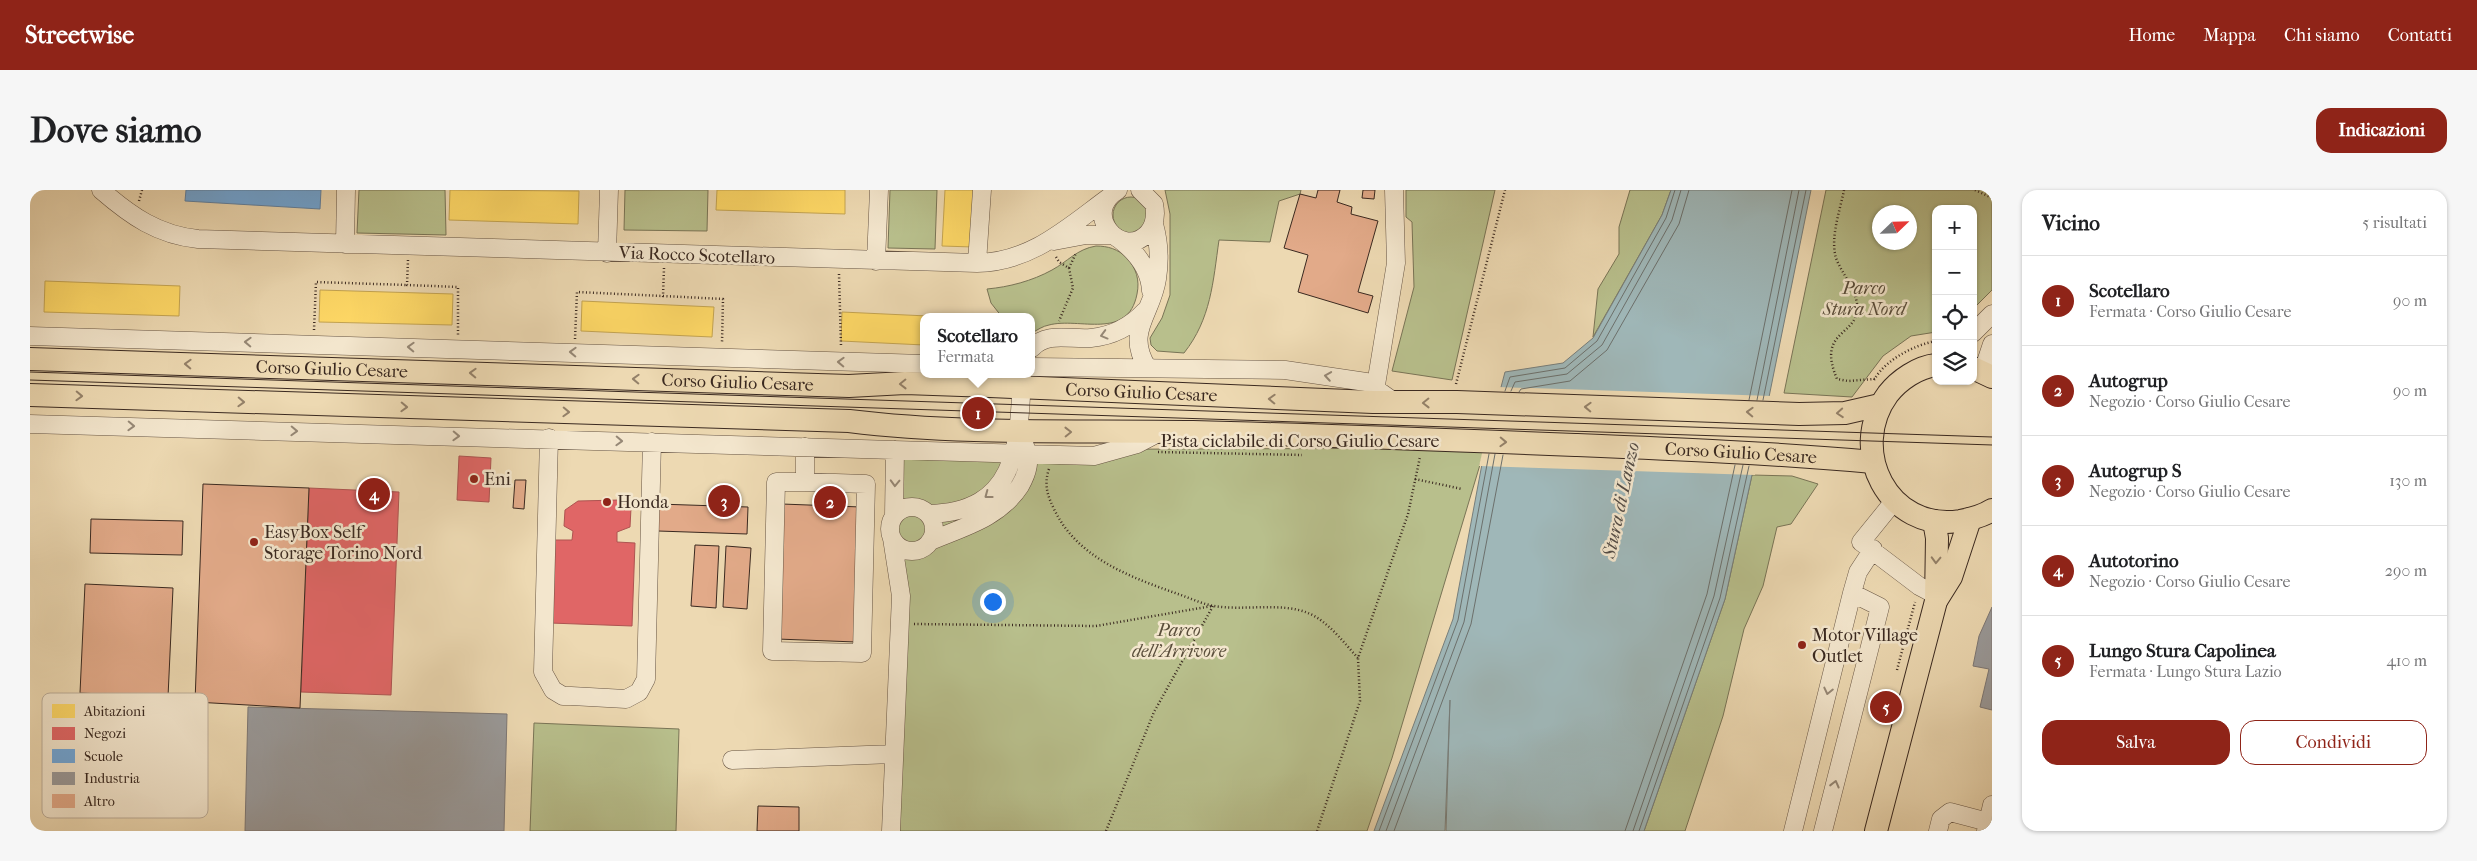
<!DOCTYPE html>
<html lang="it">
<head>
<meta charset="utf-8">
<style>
	body { margin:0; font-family:"IM FELL French Canon",serif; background:#f6f6f6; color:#202124 }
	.controls { position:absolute; right:15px; top:15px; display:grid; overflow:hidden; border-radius:10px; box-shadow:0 1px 4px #0004 }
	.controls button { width:45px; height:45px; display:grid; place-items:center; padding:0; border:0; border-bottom:1px solid #e0e0e0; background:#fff; color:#202124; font:25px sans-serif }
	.compass { position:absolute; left:1842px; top:15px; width:45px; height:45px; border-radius:50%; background:#fff; box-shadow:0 1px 4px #0004; rotate:67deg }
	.you { position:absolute; left:962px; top:411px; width:18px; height:18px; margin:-12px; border:4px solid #fff; border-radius:50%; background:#1a73e8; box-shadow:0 0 0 8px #1a73e833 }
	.badge { display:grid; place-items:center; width:32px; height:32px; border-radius:50%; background:#8f2418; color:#fff; font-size:16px; font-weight:700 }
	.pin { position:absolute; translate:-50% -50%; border:2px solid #fff; box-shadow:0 1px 5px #0006 }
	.popup { position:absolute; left:890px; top:123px; width:115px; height:65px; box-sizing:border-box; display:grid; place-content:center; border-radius:10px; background:#fff; filter:drop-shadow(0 1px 4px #0005); font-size:16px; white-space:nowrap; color:#757577 }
	.popup b { font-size:19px; color:#202124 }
	.popup::after { content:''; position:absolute; left:50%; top:100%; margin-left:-10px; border:10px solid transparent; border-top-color:#fff }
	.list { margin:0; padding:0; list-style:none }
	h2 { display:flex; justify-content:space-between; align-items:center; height:65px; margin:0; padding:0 20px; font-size:21px }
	h2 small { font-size:16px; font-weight:400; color:#757577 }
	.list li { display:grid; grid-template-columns:32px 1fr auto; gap:15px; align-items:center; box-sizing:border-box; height:90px; padding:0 20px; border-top:1px solid #e0e0e0 }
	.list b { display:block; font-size:19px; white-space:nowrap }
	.list p { margin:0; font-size:16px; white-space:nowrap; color:#757577 }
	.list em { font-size:16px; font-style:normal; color:#757577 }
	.actions { display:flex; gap:10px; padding:15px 20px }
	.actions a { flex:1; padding:11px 0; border:1px solid #8f2418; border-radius:15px; text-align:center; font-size:18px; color:#8f2418 }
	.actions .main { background:#8f2418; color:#fff }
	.icon { flex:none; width:28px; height:28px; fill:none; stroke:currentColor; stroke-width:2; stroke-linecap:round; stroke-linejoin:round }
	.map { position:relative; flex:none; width:1962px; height:641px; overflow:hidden; border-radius:15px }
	header { display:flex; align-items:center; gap:30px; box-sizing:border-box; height:70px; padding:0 25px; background:#8f2418; color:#fff }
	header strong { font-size:24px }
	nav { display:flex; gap:28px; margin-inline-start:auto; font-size:18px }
	.intro { display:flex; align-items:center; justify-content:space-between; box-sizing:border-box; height:120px; padding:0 30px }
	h1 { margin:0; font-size:35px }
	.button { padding:12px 22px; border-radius:15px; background:#8f2418; color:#fff; font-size:18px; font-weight:700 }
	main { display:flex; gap:30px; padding:0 30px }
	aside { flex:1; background:#fff; border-radius:15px; box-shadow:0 1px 4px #0004 }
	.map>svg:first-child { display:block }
	.green { fill:#b8bf8c; stroke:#797456; fill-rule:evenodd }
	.water { fill:#9fb7b8; stroke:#777e7b }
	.pier { fill:#edd9b2 }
	.homes { fill:#ffd966; stroke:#c4a451 }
	.shops { fill:#e06666; stroke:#ae5451 }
	.schools { fill:#6fa8dc; stroke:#5f82a4 }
	.industry { fill:#999; stroke:#7c7775 }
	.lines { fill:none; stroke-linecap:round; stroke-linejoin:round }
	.shore { stroke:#6c706c; stroke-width:1 }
	.building { fill:#e2aa89; stroke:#3a2920 }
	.minor-casing { stroke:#675544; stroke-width:19 }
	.major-casing { stroke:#3a2920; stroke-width:24 }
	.path { stroke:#3a2920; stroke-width:2.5; stroke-dasharray:1 2.5; stroke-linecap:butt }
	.minor { stroke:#f3e6cd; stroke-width:18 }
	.major { stroke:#edd9b2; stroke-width:22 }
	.tram { stroke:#3a2920; stroke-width:1 }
	.oneway { stroke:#968876 }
	.oneway2 { stroke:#948169 }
	.poi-dot { fill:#8f2418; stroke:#f3e6cd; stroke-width:2 }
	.labels { text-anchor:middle; stroke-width:5; stroke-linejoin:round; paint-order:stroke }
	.street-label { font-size:18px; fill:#3a2920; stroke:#f3e6cd }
	.park-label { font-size:18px; font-style:italic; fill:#5a4e3b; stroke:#f3e6cd }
	.poi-label { font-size:18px; fill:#3a2920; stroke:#f3e6cd; text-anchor:start }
	.water-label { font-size:19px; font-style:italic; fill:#534c46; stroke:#f3e6cd }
	.key { fill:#f3e6cd; stroke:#bcad99; stroke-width:1 }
	.key-label { font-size:14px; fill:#3a2920 }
</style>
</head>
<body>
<header>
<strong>Streetwise</strong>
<nav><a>Home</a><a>Mappa</a><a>Chi siamo</a><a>Contatti</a></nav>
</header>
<div class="intro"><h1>Dove siamo</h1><a class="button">Indicazioni</a></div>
<main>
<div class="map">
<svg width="1962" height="641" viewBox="0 0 1962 641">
	<rect width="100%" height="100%" fill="#edd9b2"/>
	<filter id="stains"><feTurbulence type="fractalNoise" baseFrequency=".004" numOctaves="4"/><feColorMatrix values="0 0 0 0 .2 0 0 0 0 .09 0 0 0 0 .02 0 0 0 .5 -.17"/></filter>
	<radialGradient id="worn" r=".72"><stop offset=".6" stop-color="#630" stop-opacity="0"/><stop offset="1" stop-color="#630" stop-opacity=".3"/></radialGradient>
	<path class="green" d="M329,0H415L416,45L327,43Z
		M595,0H678L677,41L594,40Z
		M860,0H907L905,59L858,58Z
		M1135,0H1271L1270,4L1249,11L1240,52L1189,50C1183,92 1181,129 1154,163L1127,161L1121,155L1120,148L1132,128L1140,105V24Z
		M1376,0H1465L1422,190L1362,181L1384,97L1382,32L1376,27Z
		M1600,0H1641L1632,25L1563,147L1568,99L1589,64V37Z
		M1796,0H1962V100L1943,119V19H1906V142L1881,146L1853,166L1822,207L1754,203ZM1850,22H1880V52H1850Z
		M1083 25a18 18 0 1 1 36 0a18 18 0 1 1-36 0Z
		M1066,56C1078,56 1088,59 1097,68C1106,78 1110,90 1107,104C1098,151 1049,127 1019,135C1013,136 1007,140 1002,143V127H972L961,113L957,99C979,97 1002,91 1022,80C1037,72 1047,59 1066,56Z
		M1455,258L1362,568L1337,641H863L870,434L865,260Z
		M1722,285L1762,286L1788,294L1761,334L1747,337L1733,396L1714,439L1693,526L1655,641H1614L1695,409Z
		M504,533L649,539L646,641H500Z"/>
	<path class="water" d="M1641,0H1781L1739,207L1695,409L1614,641H1416L1420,510L1415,641H1344L1423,429L1455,258L1475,182L1533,173L1563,148L1632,25Z"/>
	<path class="pier" d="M1468,197L1742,206L1725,285L1449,276Z"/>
	<path class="homes" d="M420,0L549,1L548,34L419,30Z
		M687,0H815V24L686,20Z
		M915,0H946L943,57L912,56Z
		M15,91L150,96L149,126L14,122Z
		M290,100L423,104L422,135L289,132Z
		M552,111L684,117L682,147L551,141Z
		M812,122L919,127H894V155L811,151Z"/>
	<path class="shops" d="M429,266L461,268L459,312L427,310Z
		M279,298L369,302L361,505L271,502Z
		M589,310L601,318L600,337L587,342V352L605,353L602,436L520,433L523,350H542L543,341L534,336L535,320L548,311Z"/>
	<path class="schools" d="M156,0H291L290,19L155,11Z"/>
	<path class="industry" d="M1962,417V520L1950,517L1959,479L1943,476L1949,446Z
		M218,517L477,524L474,641H215Z"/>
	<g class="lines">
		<path class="shore" d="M1475,201L1480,187L1535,178L1567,151L1636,28L1645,0
			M1481,201L1485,192L1537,184L1572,155L1642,30L1651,0
			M1489,202L1491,199L1540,191L1577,160L1649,34L1659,0
			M1719,210L1762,0
			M1727,210L1769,0
			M1733,210L1776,0
			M1349,641L1428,430L1459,264
			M1356,641L1434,432L1465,264
			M1364,641L1441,434L1473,265
			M1595,641L1677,404L1705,275
			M1603,641L1684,406L1713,275
			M1609,641L1690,408L1719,276"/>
	</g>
	<path class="building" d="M1288,0H1310L1307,12L1322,17L1321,24L1348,31L1328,102L1343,106L1338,123L1268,102L1278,65L1254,58L1270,4L1286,8Z
		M1333,0H1345L1344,9L1332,8Z
		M485,290H496L494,319L483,318Z
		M173,294L279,298L270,518L165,512Z
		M628,314L718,317L717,344L628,341Z
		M752,314L831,317L826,452L747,449Z
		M61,329L153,331L152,365L60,363Z
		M665,355L689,356L686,418L661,416Z
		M696,356L721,358L717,419L693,417Z
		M55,394L143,398L138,507L50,503Z
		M728,616L769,617V641H727Z"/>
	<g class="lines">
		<g class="minor-casing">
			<path id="minor" d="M71,0C101,26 128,45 168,49L947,73C1001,72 1037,38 1078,8
				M1088,0C1050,23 1092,71 1118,43C1126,34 1126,24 1124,14L1110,0
				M1089,49C1106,62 1120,78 1121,101
				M1024,51L1056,45H1083
				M315,54L316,0
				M577,63L579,0
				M846,71L849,0
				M947,73L952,0
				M1943,143L1962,124
				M0,146L894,174
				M1002,158C1017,141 1041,150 1061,148C1082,146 1101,136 1115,121
				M1002,177L1255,180L1336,192L1366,213
				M1117,177C1095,141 1122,124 1127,89C1130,70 1129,52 1124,34
				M1953,181L1962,154
				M1344,207L1366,73L1364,0
				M0,234L1064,266L1107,254L1130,242
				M519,248L513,482L523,500L533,506H541L596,509L609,502L616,489L622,252
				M775,257V292L836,294L832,463L742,461L746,292H775
				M1865,310L1831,352L1889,396L1906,405
				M860 339a22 22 0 1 1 44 0a22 22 0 1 1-44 0Z
				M898,324C988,322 989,255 992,185
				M864,326L865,260
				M900,351C934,337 969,328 990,296C998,282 1001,270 995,256
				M702,570L863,564
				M861,641L871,406L862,348
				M1763,641L1822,403L1828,382L1843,359
				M1793,641L1850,417L1822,403
				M1908,641L1911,629L1920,622L1958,632
				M1956,641L1962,615"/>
		</g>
		<g class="major-casing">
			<g id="major">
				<path id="s1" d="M0,169L819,196L875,193L960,196L1343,212H1427L1769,224L1815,223L1850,215"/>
				<path d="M1906,175C1888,177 1869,190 1858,204C1817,260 1858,342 1930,331C1941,329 1953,326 1962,320"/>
				<path d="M1943,178L1962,187"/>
				<path id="s2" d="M0,205L819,231C933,245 1048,240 1163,242C1291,245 1418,250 1545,255C1644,259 1744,263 1843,272"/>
				<path d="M1904,331L1907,348L1906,411"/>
				<path d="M1846,641L1906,411L1921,387L1940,329"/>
			</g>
		</g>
		<path class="path" d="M1814,0C1810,21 1800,47 1806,68C1812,85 1829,101 1827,121C1824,146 1787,142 1807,189L1818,191L1845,189
			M1945,0L1962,8
			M109,11L112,0
			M1026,67L1029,72L1039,78L1043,98L1029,131
			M378,70L377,95L428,97V145
			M634,78L633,106L693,109L692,153
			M1039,78L1046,63
			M809,84L811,156
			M284,140L286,92L377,95
			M545,149L547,102L633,106
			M1844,190C1855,170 1884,155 1906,151
			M1426,194L1475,0
			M1128,262L1272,265
			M1019,279C1014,294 1017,305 1024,319C1047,368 1100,387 1148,404C1160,408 1172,414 1184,416C1212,421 1252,412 1278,423C1298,431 1314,453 1328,468
			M1385,289L1432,299
			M884,434L1066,436L1182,416
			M1867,480L1885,412
			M1076,641L1124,522L1183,416
			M1287,641L1330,511L1328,468L1378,324L1390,267"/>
		<use href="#minor" class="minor"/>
		<use href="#major" class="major"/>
		<path class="tram" d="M0,182L1962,247
			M0,190L1962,255"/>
	</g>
	<defs><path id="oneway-chevron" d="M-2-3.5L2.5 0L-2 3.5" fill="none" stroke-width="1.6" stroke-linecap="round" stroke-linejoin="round" transform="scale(1.25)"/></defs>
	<g class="oneway">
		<use href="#oneway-chevron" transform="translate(1074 145) rotate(165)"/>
		<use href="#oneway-chevron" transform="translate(218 152) rotate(-178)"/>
		<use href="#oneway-chevron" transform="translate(381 157) rotate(-178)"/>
		<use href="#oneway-chevron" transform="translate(543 162) rotate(-178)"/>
		<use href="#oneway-chevron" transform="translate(811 172) rotate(-178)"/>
		<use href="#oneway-chevron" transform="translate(1298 186) rotate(-171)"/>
		<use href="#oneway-chevron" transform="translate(101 236) rotate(2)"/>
		<use href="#oneway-chevron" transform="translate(264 241) rotate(2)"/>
		<use href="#oneway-chevron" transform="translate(426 246) rotate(2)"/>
		<use href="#oneway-chevron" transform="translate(589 251) rotate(2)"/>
		<use href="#oneway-chevron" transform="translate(865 293) rotate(92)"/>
		<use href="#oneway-chevron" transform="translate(958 305) rotate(143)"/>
		<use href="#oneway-chevron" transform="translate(1798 501) rotate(103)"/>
		<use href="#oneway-chevron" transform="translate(1805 594) rotate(-76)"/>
	</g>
	<g class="oneway2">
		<use href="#oneway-chevron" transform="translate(158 174) rotate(-178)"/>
		<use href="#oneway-chevron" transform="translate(443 183) rotate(-178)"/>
		<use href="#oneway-chevron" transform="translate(606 189) rotate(-178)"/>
		<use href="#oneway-chevron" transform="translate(873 194) rotate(179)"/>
		<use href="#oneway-chevron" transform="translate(49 206) rotate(2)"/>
		<use href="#oneway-chevron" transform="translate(1242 209) rotate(-178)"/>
		<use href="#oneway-chevron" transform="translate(211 212) rotate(2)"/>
		<use href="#oneway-chevron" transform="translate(1396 213) rotate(179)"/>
		<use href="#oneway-chevron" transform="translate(374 217) rotate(2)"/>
		<use href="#oneway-chevron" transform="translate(1558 217) rotate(-178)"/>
		<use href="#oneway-chevron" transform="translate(536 222) rotate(2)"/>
		<use href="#oneway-chevron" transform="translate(1720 222) rotate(-178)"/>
		<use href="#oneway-chevron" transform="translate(1810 223) rotate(176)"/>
		<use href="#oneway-chevron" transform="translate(1038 242) rotate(-1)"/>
		<use href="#oneway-chevron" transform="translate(1473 252) rotate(2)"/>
		<use href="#oneway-chevron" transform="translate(1906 370) rotate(92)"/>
	</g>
	<g class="poi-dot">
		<circle cx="444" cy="289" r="5"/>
		<circle cx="577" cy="312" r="5"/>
		<circle cx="224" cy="352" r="5"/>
		<circle cx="1772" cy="455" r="5"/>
	</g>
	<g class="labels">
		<g class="street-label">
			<text transform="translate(667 65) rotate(2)" y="6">Via Rocco Scotellaro</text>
			<text dy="6" stroke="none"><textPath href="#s1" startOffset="302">Corso Giulio Cesare</textPath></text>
			<text dy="6" stroke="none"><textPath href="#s1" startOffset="708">Corso Giulio Cesare</textPath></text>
			<text dy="6" stroke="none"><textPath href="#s1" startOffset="1112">Corso Giulio Cesare</textPath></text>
			<text x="1270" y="257">Pista ciclabile di Corso Giulio Cesare</text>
			<text dy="6" stroke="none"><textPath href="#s2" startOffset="1712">Corso Giulio Cesare</textPath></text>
		</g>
		<g class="park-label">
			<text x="1834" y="104">Parco<tspan x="1834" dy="21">Stura Nord</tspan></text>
			<text x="1149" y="446">Parco<tspan x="1149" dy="21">dell'Arrivore</tspan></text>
		</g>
		<g class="poi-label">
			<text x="454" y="295">Eni</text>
			<text x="587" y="318">Honda</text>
			<text x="234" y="348">EasyBox Self<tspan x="234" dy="21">Storage Torino Nord</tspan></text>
			<text x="1782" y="451">Motor Village<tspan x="1782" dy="21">Outlet</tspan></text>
		</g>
		<g class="water-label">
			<text transform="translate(1590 310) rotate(-78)" y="7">Stura di Lanzo</text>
		</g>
	</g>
	<rect x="12" y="503" width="166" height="125" rx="8" class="key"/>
	<rect x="22" y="514" width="23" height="14" fill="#ffd966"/>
	<rect x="22" y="537" width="23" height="13" fill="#e06666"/>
	<rect x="22" y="559" width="23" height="14" fill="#6fa8dc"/>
	<rect x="22" y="582" width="23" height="13" fill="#999"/>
	<rect x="22" y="604" width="23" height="14" fill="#e2aa89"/>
	<g class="key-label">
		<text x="54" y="526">Abitazioni</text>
		<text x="54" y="548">Negozi</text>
		<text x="54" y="571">Scuole</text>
		<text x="54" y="593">Industria</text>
		<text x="54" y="616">Altro</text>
	</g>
	<rect width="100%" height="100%" filter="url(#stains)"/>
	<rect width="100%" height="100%" fill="url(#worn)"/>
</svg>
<div class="controls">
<button>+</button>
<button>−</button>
<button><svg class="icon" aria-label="locate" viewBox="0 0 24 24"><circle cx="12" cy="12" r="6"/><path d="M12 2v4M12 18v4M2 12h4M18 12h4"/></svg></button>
<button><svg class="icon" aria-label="layers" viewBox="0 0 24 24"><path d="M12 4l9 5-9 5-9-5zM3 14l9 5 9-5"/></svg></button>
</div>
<svg class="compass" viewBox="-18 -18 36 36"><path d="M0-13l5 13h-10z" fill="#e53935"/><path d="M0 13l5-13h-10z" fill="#757577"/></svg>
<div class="you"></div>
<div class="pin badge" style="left:948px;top:223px">1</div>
<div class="popup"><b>Scotellaro</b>Fermata</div>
<div class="pin badge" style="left:800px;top:312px">2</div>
<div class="pin badge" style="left:694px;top:311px">3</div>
<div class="pin badge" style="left:344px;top:304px">4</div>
<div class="pin badge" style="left:1856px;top:517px">5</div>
</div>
<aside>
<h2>Vicino<small>5 risultati</small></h2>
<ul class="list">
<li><span class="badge">1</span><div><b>Scotellaro</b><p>Fermata · Corso Giulio Cesare</p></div><em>90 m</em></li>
<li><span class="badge">2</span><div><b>Autogrup</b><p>Negozio · Corso Giulio Cesare</p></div><em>90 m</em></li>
<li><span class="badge">3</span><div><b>Autogrup S</b><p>Negozio · Corso Giulio Cesare</p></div><em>130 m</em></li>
<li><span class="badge">4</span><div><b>Autotorino</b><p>Negozio · Corso Giulio Cesare</p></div><em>290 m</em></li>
<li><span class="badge">5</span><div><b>Lungo Stura Capolinea</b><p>Fermata · Lungo Stura Lazio</p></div><em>410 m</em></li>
</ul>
<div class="actions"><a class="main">Salva</a><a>Condividi</a></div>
</aside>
</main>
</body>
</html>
